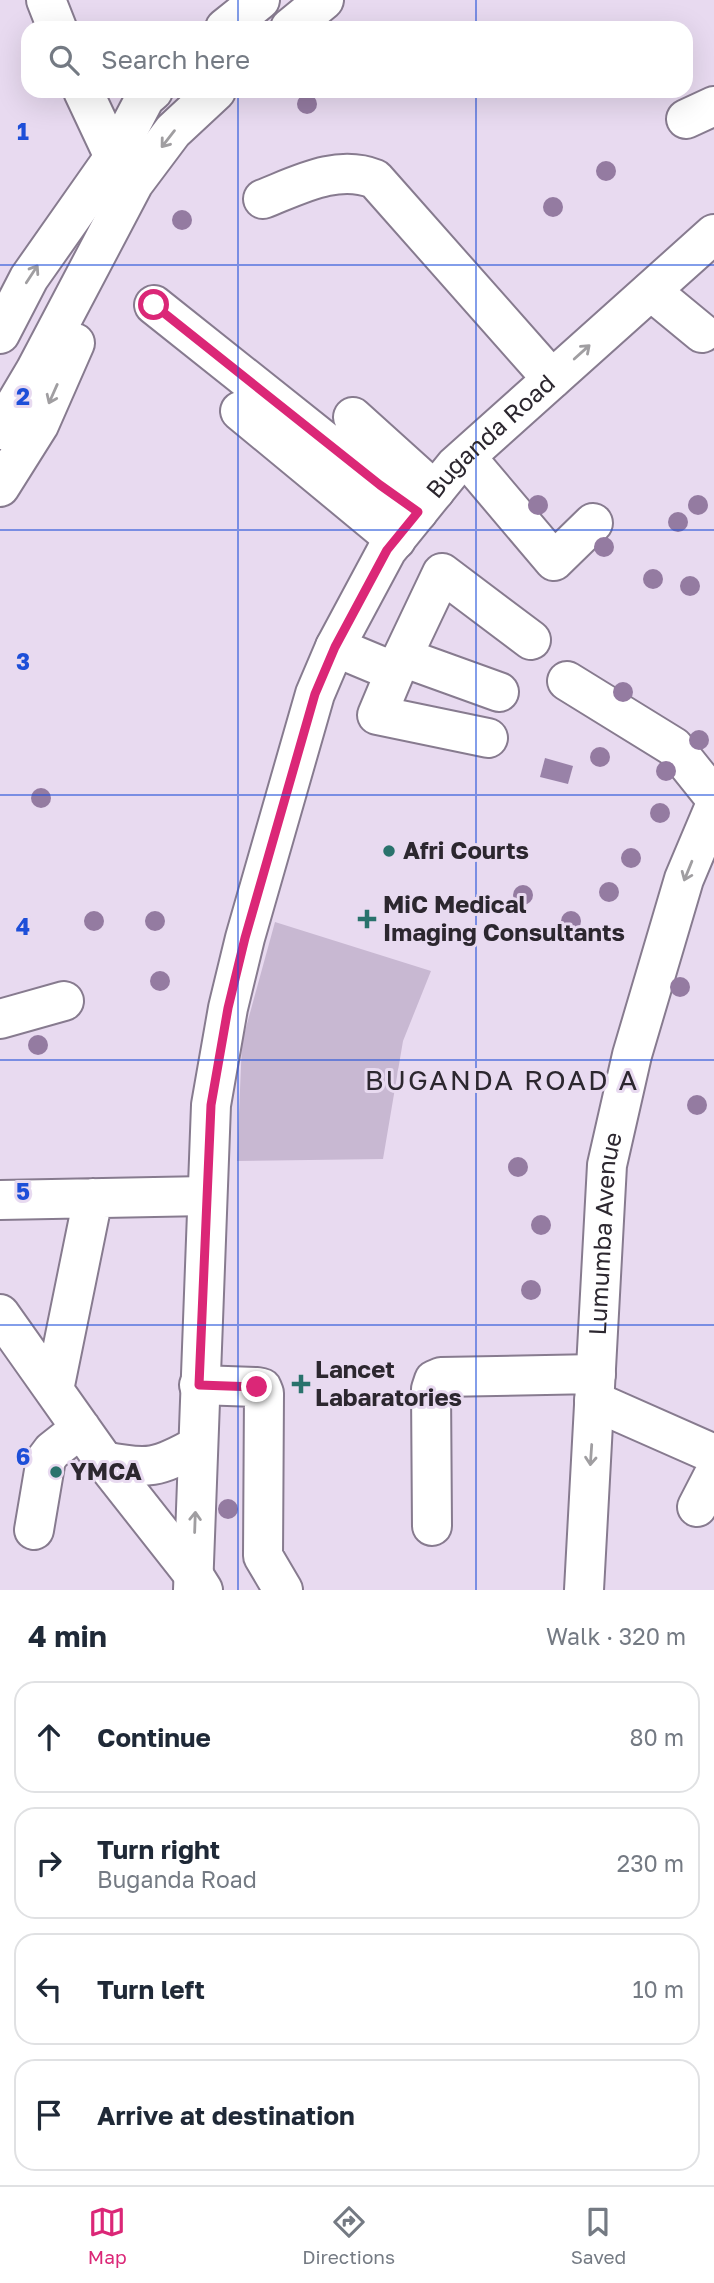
<!DOCTYPE html>
<html lang="en">
<head>
<meta charset="utf-8">
<style>
	body { margin:0; font-family:"Golos Text",sans-serif; background:#f6f6f7; color:#1f2937 }
	.stop { position:absolute; width:21px; height:21px; margin:-16px; border:5px solid #db2777; border-radius:50%; background:#fff }
	.stop.end { background:#db2777; border-color:#fff; box-shadow:0 2px 7px #0008 }
	.list { margin:0; padding:0; list-style:none }
	h2 { display:flex; justify-content:space-between; align-items:center; height:91px; margin:0; padding:0 28px; font-size:30px }
	h2 small { font-size:23px; font-weight:400; color:#747a83 }
	.list li { display:grid; grid-template-columns:46px 1fr auto; gap:21px; align-items:center; box-sizing:border-box; height:112px; margin:0 14px 14px; padding:0 14px; border:2px solid #e0e1e3; border-radius:21px }
	.list b { display:block; font-size:26px; white-space:nowrap }
	.list p { margin:0; font-size:23px; white-space:nowrap; color:#747a83 }
	.list em { font-size:23px; font-style:normal; color:#747a83 }
	.icon { flex:none; width:38px; height:38px; fill:none; stroke:currentColor; stroke-width:2; stroke-linecap:round; stroke-linejoin:round }
	.map { position:relative; flex:none; width:714px; height:1590px; overflow:hidden }
	.search { position:absolute; background:#fff; box-shadow:0 7px 28px #0002; left:21px; right:21px; top:21px; height:77px; display:flex; align-items:center; gap:18px; box-sizing:border-box; padding:0 24px; border-radius:21px; color:#747a83; font-size:26px }
	.sheet { height:595px; background:#fff }
	nav { display:flex; justify-content:space-around; align-items:center; box-sizing:border-box; height:98px; border-top:2px solid #e0e1e3; background:#fff; font-size:19px; color:#747a83 }
	nav a { display:grid; justify-items:center; gap:4px }
	nav .on { color:#db2777 }
	.map>svg:first-child { display:block }
	.green { fill:#c8b8d2 }
	.water { fill:#9982a8 }
	.lines { fill:none; stroke-linecap:round; stroke-linejoin:round }
	.minor-casing { stroke:#877b8f; stroke-width:42 }
	.major-casing { stroke:#877b8f; stroke-width:42 }
	.minor { stroke:#fff; stroke-width:38 }
	.major { stroke:#fff; stroke-width:38 }
	.tree { fill:#947ba1 }
	.oneway { stroke:#a09ea1 }
	.route { stroke:#db2777; stroke-width:9 }
	.grid { fill:none; stroke:#1d4ed8; stroke-width:2; stroke-opacity:0.55 }
	.poi-dot { fill:#29726c; stroke:#e8daf0; stroke-width:2.5 }
	.labels { text-anchor:middle; stroke-width:6; stroke-linejoin:round; paint-order:stroke }
	.street-label { font-size:24px; fill:#2c272f; stroke:#e8daf0 }
	.poi-label { font-size:24px; font-weight:bold; fill:#2c272f; stroke:#e8daf0; text-anchor:start }
	.quarter-label { font-size:28px; letter-spacing:2px; fill:#2c272f; stroke:#e8daf0 }
	.grid-label { font-size:23px; text-anchor:middle; font-weight:bold; fill:#1d4ed8; stroke:#e8daf0; stroke-width:6; stroke-linejoin:round; paint-order:stroke }
</style>
</head>
<body>
<div class="map">
<svg width="714" height="1590" viewBox="0 0 714 1590">
	<rect width="100%" height="100%" fill="#e8daf0"/>
	<path class="green" d="M275,922L431,971L403,1041L383,1159L237,1161L242,1042Z"/>
	<path class="water" d="M545,758L573,766L568,784L540,777Z"/>
	<g class="lines">
		<g class="minor-casing">
			<path id="minor" d="M46,0L57,28
				M83,91L114,157
				M686,119L714,106
				M263,199C299,185 337,164 375,179L552,379
				M651,291L702,333
				M154,305L380,485L418,512
				M240,411L396,540
				M353,417L435,491
				M466,457L554,561L593,523
				M335,647L395,672L442,573L531,640
				M402,657L499,692
				M395,672L377,715L488,738
				M567,681L674,747L714,797
				M0,1019L64,1001
				M0,1200L206,1196
				M0,1314L104,1461L193,1574L203,1590
				M199,1385L257,1387L262,1388L264,1393L263,1556L283,1590
				M54,1390L93,1198
				M594,1401L714,1454
				M697,1507L714,1474
				M432,1526L431,1389L434,1380L441,1377L596,1374
				M34,1530L46,1459L52,1451L81,1428"/>
		</g>
		<g class="major-casing">
			<g id="major">
				<path d="M225,28L260,0"/>
				<path d="M290,28L324,0"/>
				<path d="M0,334L29,278L114,157L145,98L153,91"/>
				<path d="M0,430L35,371L134,183L173,131L216,91"/>
				<path d="M0,487L39,425L75,343"/>
				<path d="M104,1461C148,1470 158,1468 197,1446"/>
				<path id="s1" d="M193,1590L211,1105L228,1008L245,938L315,694L335,647L387,550L455,466L714,234"/>
				<path id="s2" d="M584,1590L607,1165L632,1055L684,879L714,808"/>
			</g>
		</g>
		<use href="#minor" class="minor"/>
		<use href="#major" class="major"/>
	</g>
	<g class="tree">
		<circle cx="307" cy="104" r="10"/>
		<circle cx="606" cy="171" r="10"/>
		<circle cx="553" cy="207" r="10"/>
		<circle cx="182" cy="220" r="10"/>
		<circle cx="538" cy="505" r="10"/>
		<circle cx="698" cy="505" r="10"/>
		<circle cx="678" cy="522" r="10"/>
		<circle cx="604" cy="547" r="10"/>
		<circle cx="653" cy="579" r="10"/>
		<circle cx="690" cy="586" r="10"/>
		<circle cx="623" cy="692" r="10"/>
		<circle cx="699" cy="740" r="10"/>
		<circle cx="600" cy="757" r="10"/>
		<circle cx="666" cy="771" r="10"/>
		<circle cx="41" cy="798" r="10"/>
		<circle cx="660" cy="813" r="10"/>
		<circle cx="631" cy="858" r="10"/>
		<circle cx="609" cy="892" r="10"/>
		<circle cx="523" cy="895" r="10"/>
		<circle cx="94" cy="921" r="10"/>
		<circle cx="155" cy="921" r="10"/>
		<circle cx="571" cy="921" r="10"/>
		<circle cx="160" cy="981" r="10"/>
		<circle cx="680" cy="987" r="10"/>
		<circle cx="38" cy="1045" r="10"/>
		<circle cx="697" cy="1105" r="10"/>
		<circle cx="518" cy="1167" r="10"/>
		<circle cx="541" cy="1225" r="10"/>
		<circle cx="531" cy="1290" r="10"/>
		<circle cx="228" cy="1509" r="10"/>
	</g>
	<defs><path id="oneway-shaft" d="M-6 0H5M1.5-3L5.5 0L1.5 3" fill="none" stroke-width="1.6" stroke-linecap="round" stroke-linejoin="round" transform="scale(1.75)"/></defs>
	<g class="oneway">
		<use href="#oneway-shaft" transform="translate(168 139) rotate(128)"/>
		<use href="#oneway-shaft" transform="translate(32 274) rotate(-57)"/>
		<use href="#oneway-shaft" transform="translate(582 352) rotate(-42)"/>
		<use href="#oneway-shaft" transform="translate(53 394) rotate(114)"/>
		<use href="#oneway-shaft" transform="translate(688 871) rotate(112)"/>
		<use href="#oneway-shaft" transform="translate(591 1455) rotate(94)"/>
		<use href="#oneway-shaft" transform="translate(195 1522) rotate(-88)"/>
	</g>
	<g class="lines">
		<path class="route" d="M154,305L380,485L418,512L387,550L335,647L315,694L245,938L228,1008L211,1105L199,1385L257,1387"/>
	</g>
	<path class="grid" d="M238,0V28M476,0V28M238,91V1590M476,91V1590M0,265H714M0,530H714M0,795H714M0,1060H714M0,1325H714"/>
	<g class="poi-dot">
		<circle cx="389" cy="851" r="7"/>
		<path d="M363.5 908.5h7v7h7v7h-7v7h-7v-7h-7v-7h7z"/>
		<path d="M297.5 1373.5h7v7h7v7h-7v7h-7v-7h-7v-7h7z"/>
		<circle cx="56" cy="1472" r="7"/>
	</g>
	<g class="labels">
		<g class="street-label">
			<text dy="8" stroke="none"><textPath href="#s1" startOffset="1225">Buganda Road</textPath></text>
			<text dy="8" stroke="none"><textPath href="#s2" startOffset="357">Lumumba Avenue</textPath></text>
		</g>
		<g class="poi-label">
			<text x="403" y="859">Afri Courts</text>
			<text x="383" y="913">MiC Medical<tspan x="383" dy="28">Imaging Consultants</tspan></text>
			<text x="315" y="1378">Lancet<tspan x="315" dy="28">Labaratories</tspan></text>
			<text x="70" y="1480">YMCA</text>
		</g>
		<g class="quarter-label">
			<text x="502" y="1090">BUGANDA ROAD A</text>
		</g>
	</g>
	<g class="grid-label">
		<text x="23" y="140">1</text>
		<text x="23" y="405">2</text>
		<text x="23" y="670">3</text>
		<text x="23" y="935">4</text>
		<text x="23" y="1200">5</text>
		<text x="23" y="1465">6</text>
	</g>
</svg>
<div class="stop" style="left:154px;top:305px"></div>
<div class="stop end" style="left:257px;top:1387px"></div>
<div class="search"><svg class="icon" aria-label="search" viewBox="0 0 24 24"><circle cx="10" cy="10" r="6"/><path d="M15 15l6 6"/></svg>Search here</div>
</div>
<section class="sheet">
<h2>4 min<small>Walk · 320 m</small></h2>
<ul class="list">
<li><svg class="icon" aria-label="ahead" viewBox="0 0 24 24"><path d="M12 20V5M6 11l6-6 6 6"/></svg><div><b>Continue</b></div><em>80 m</em></li>
<li><svg class="icon" aria-label="right" viewBox="0 0 24 24"><path d="M7 20v-9h11M14 6l5 5-5 5"/></svg><div><b>Turn right</b><p>Buganda Road</p></div><em>230 m</em></li>
<li><svg class="icon" aria-label="left" viewBox="0 0 24 24"><path d="M17 20v-9H6M10 6l-5 5 5 5"/></svg><div><b>Turn left</b></div><em>10 m</em></li>
<li><svg class="icon" aria-label="arrive" viewBox="0 0 24 24"><path d="M6 21V4h12l-3 4 3 4H6"/></svg><div><b>Arrive at destination</b></div></li>
</ul>
</section>
<nav>
<a class="on"><svg class="icon" aria-label="map" viewBox="0 0 24 24"><path d="M3 6l6-2 6 2 6-2v14l-6 2-6-2-6 2zM9 4v14M15 6v14"/></svg>Map</a>
<a><svg class="icon" aria-label="directions" viewBox="0 0 24 24"><path d="M12 3l9 9-9 9-9-9zM9 14v-3h6M13 9l2 2-2 2"/></svg>Directions</a>
<a><svg class="icon" aria-label="saved" viewBox="0 0 24 24"><path d="M7 4h10v16l-5-4-5 4z"/></svg>Saved</a>
</nav>
</body>
</html>
